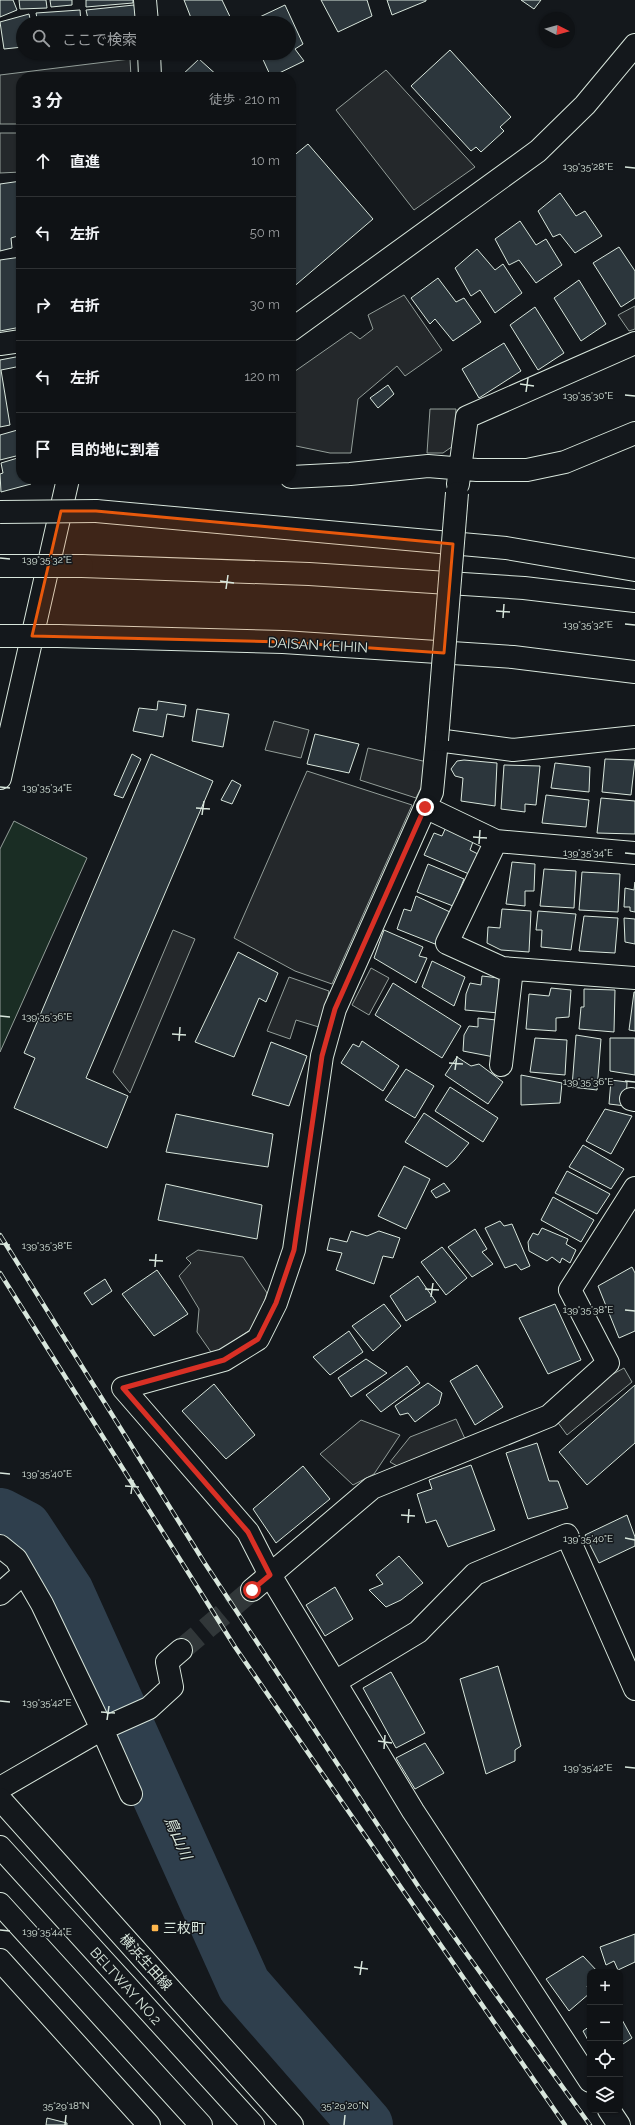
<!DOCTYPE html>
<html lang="ja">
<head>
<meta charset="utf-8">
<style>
	body { margin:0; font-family:Raleway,"Noto Sans JP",sans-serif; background:#181b1e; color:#f1f3f6 }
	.controls { position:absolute; right:12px; bottom:12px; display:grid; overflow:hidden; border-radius:8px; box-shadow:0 1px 3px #0004 }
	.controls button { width:36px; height:36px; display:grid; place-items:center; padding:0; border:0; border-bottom:1px solid #2f3234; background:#0f1215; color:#f1f3f6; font:20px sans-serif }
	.compass { position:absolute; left:539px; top:12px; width:36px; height:36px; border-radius:50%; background:#0f1215; box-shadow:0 1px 3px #0004; rotate:96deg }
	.stop { position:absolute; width:12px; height:12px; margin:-9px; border:3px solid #d93025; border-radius:50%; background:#fff }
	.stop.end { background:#d93025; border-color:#fff; box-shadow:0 1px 4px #0008 }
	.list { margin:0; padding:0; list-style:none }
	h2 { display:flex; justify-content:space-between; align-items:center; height:52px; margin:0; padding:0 16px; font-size:17px }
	h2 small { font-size:13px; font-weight:400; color:#9b9ea0 }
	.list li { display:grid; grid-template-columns:26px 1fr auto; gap:12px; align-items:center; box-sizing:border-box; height:72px; padding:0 16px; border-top:1px solid #2f3234 }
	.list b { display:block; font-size:15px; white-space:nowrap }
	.list em { font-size:13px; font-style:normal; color:#9b9ea0 }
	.icon { flex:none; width:22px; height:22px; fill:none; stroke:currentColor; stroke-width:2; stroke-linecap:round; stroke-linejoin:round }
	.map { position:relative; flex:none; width:635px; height:2125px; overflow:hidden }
	.search { position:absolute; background:#0f1215; box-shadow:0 1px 3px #0004; left:16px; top:16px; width:280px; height:44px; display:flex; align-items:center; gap:10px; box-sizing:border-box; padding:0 14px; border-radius:22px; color:#9b9ea0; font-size:15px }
	.panel { position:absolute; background:#0f1215; box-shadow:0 1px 3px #0004; left:16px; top:72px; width:280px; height:412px; border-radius:16px }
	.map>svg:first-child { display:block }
	.green { fill:#1a2d24; stroke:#939e99 }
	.parking { fill:#24282b; stroke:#939e99 }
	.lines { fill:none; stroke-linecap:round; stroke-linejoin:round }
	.river { stroke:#2f3f4d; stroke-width:54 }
	.building { fill:#2c363c; stroke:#d8e6dc }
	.street-tunnel { stroke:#313739; stroke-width:22; stroke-dasharray:22 11; stroke-linecap:butt }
	.street-casing { stroke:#d8e6dc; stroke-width:24 }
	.secondary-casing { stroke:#d8e6dc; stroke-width:24 }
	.primary-casing { stroke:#d8e6dc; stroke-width:24 }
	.highway-casing { stroke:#d8e6dc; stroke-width:24 }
	.street { stroke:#14181c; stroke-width:22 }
	.secondary { stroke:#14181c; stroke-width:22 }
	.primary { stroke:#14181c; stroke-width:22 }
	.highway { stroke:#14181c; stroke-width:22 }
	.rail-casing { stroke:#d8e6dc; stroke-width:4.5 }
	.rail { stroke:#14181c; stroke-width:3; stroke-dasharray:9; stroke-linecap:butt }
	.street-bridge-casing { stroke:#d8e6dc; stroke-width:24; stroke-linecap:butt }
	.highway-bridge-casing { stroke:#d8e6dc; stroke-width:24; stroke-linecap:butt }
	.street-bridge { stroke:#14181c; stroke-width:22 }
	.highway-bridge { stroke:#14181c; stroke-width:22 }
	.route { stroke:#d93025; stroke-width:5 }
	.marked { fill:#e8590c; fill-opacity:0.2; stroke:#e8590c; stroke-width:3; stroke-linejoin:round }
	.ticks { fill:none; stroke:#d8e6dc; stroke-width:1.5 }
	.poi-dot { fill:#ffb74d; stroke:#14181c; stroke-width:1.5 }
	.labels { text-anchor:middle; stroke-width:3; stroke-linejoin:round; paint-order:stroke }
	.street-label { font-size:14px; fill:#d8e6dc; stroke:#14181c }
	.poi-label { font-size:14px; fill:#d8e6dc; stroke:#14181c; text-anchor:start }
	.water-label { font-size:15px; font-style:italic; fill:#d8e6dc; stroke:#14181c }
	.ticks-label { font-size:10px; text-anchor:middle; fill:#d8e6dc; stroke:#14181c; stroke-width:3; stroke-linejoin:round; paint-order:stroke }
</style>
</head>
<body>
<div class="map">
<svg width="635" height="2125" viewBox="0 0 635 2125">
	<rect width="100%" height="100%" fill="#14181c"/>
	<path class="green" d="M14,821L87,858L0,1052V849Z"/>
	<path class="parking" d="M130,59L131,77H21V124H0V75Z
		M386,70L475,167L414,210L336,110Z
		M0,133H21V172L0,173Z
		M404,295L442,350L405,376L397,366L358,399L351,453H330L291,445V374L351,332L360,339L373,329L368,315Z
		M635,306V329L629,331L618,315Z
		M430,409H456L453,446L443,453H427Z
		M274,721L309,730L301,758L265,750Z
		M368,748L427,762L426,778L416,798L360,780Z
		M307,771L412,805L332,984L295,971L234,938Z
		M173,930L195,939L130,1093L113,1072Z
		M371,968L389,978L369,1015L352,1005Z
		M289,977L329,991L322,1028L296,1020L290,1039L267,1031Z
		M198,1250L243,1257L267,1293L256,1326L213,1355L197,1332L199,1309L179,1276L191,1263L186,1258Z
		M624,1368L632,1382L567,1435L556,1420L604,1379Z
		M456,1419L466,1441L399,1467L390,1462L410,1437Z
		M361,1420L400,1435L374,1474L353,1485L320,1454Z"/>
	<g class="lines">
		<path class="river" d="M0,1515L25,1528L67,1592L244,1985L366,2125"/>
	</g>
	<path class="building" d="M0,0H13L17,10L0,17Z
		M19,0H46L47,8L20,9Z
		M50,0H72V5L51,7Z
		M86,0H133V3L86,7Z
		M184,0H222L233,23H193Z
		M321,0H367L372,16L338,32Z
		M387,0H426V1L392,15Z
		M521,0H541L534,9Z
		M134,5L137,18L130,23H89L86,10Z
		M285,5L303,44L295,49L304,61L271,77L260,53H289V23H247Z
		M80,10L81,23H38L36,13Z
		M29,14L31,23H23V47L4,49L0,22Z
		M450,50L511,117L500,127L504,131L481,152L476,147L471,151L411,86Z
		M199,59L219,77H180Z
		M308,144L373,219L291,289V158Z
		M21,181V235L11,238L12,248L0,251V184Z
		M560,193L576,216L585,211L602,236L575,253L560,234L553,237L538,211Z
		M520,221L536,245L546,239L562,265L536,283L519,260L509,265L495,239Z
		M619,247L635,271V298L621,307L593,263Z
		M477,249L495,270L503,264L522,293L495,313L480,290L471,296L455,268Z
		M21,257V327L0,331V260Z
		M438,278L456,302L464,298L481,322L453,341L435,319L430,324L411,298Z
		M579,280L606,324L581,341L554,298Z
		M535,307L564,353L538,370L510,325Z
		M504,343L521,371L479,398L462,369Z
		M21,356V366L1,370L10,425L0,427V360Z
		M388,385L394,394L378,408L370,398Z
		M21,429V449L18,450L20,455L0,460V435Z
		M21,457V479H29L31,484L1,492L0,474L3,473L1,463Z
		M158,701L186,705L184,717L167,714L163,737L133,731L139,708L157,710Z
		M197,709L229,714L223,747L192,741Z
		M315,734L359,744L349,773L307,764Z
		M132,754L141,759L123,798L114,795Z
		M151,754L213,781L86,1078L128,1096L107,1148L14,1108L35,1058L24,1053Z
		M605,759L635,760L631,795L602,792Z
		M464,760L497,763L495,806L461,801L463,778L455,776L451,769L457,761Z
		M555,763L590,767L589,792L551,788Z
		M504,765L540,766L536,805L525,804V812L501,809Z
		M232,780L241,785L232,804L221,800Z
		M546,795L589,800L586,827L542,823Z
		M601,798L635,801V834L597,833Z
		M446,827L474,839L470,850L478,854L469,874L424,855L434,833L442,836Z
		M512,862L535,864L534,891H525V906L506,904Z
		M428,864L464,879L453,906L417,892Z
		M544,869L576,871L574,908L540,906Z
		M582,872L620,874L618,912L579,910Z
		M635,882V912L630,911V907H624L625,888L634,890Z
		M416,896L450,912L435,944L397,929L404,909L411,911Z
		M502,909L531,911L529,952L501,950L487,943L488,927L500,928Z
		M538,911L576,914L571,950L541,947L542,930H536Z
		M584,916L618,918L615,953L579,951Z
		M624,918L635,919V944L625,942Z
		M384,930L423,947L419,956L427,958L416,983L374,958Z
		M238,952L278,973L266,1002L259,998L234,1057L195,1042Z
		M432,961L465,977L454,1006L422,987Z
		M482,976L499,978V1013L465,1010L466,994L470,983L481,985Z
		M393,983L461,1026L442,1058L375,1015Z
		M551,988L571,990L569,1017L556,1018V1031L526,1029L529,994L549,996Z
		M584,989L615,990L614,1032L579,1029L581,1007H584Z
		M634,992H635V1031L629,1030Z
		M478,1018L496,1020L494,1057L463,1051L464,1035L469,1026L478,1027Z
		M576,1035L601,1039L597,1090L572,1087Z
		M535,1038L567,1040L565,1075L530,1072Z
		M610,1038H635V1075L610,1071Z
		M362,1041L399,1066L383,1091L341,1063L353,1044L359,1047Z
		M271,1042L307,1056L289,1106L252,1095Z
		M457,1057L471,1066L479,1064L503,1082L488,1104L445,1075Z
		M406,1069L434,1086L415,1118L385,1100Z
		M521,1075L562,1083L560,1103L521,1105Z
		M611,1080L627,1082L626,1106L609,1104Z
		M450,1087L498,1118L483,1142L435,1111Z
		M605,1109L632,1116L611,1154L586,1141Z
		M424,1113L469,1143L455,1160L447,1167L405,1142Z
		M176,1114L273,1134L268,1167L166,1152Z
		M583,1145L624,1169L611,1189L569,1167Z
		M404,1166L430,1179L406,1229L378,1216Z
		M567,1171L610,1194L597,1214L555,1193Z
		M444,1183L450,1191L436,1198L431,1191Z
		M166,1184L262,1205L257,1239L158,1220Z
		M553,1197L594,1220L581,1242L541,1220Z
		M500,1221L504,1226L512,1224L530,1266L521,1270L516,1264L505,1268L485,1228Z
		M542,1228L568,1239L566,1244L576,1250L570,1263L562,1258L560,1263L552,1257L547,1261L529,1251L528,1242L533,1233L538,1235Z
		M475,1229L487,1249L482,1252L493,1264L472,1277L448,1247Z
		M351,1231L367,1236L379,1231L400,1238L393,1258L383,1256L374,1284L336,1270L342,1253L327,1250L330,1238L347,1242Z
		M442,1247L467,1278L446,1295L421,1262Z
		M632,1267L635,1273V1331L619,1338L598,1286Z
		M157,1270L188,1314L154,1336L122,1294Z
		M418,1276L436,1302L406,1321L390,1296Z
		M105,1279L112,1291L92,1305L84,1293Z
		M384,1304L401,1326L373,1351L352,1326Z
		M555,1304L581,1360L548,1374L519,1318Z
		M349,1331L363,1352L330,1375L313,1357Z
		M366,1359L387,1373L351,1397L338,1378Z
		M477,1365L503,1407L475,1425L450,1381Z
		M407,1366L420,1383L381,1412L366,1395Z
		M428,1383L442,1393L439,1404L415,1422L408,1413L400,1415L395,1406Z
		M214,1384L255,1435L226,1459L182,1411Z
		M635,1385V1443L587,1485L559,1452Z
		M537,1443L549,1481H558L568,1508L528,1519L506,1453Z
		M471,1465L495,1530L448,1547L436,1520L426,1523L417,1494L432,1489L429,1480Z
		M303,1466L330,1499L276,1543L253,1509Z
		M627,1515L635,1537V1546L599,1563L585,1535Z
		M399,1556L423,1583L401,1600L386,1607L369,1590L383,1584L376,1575Z
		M335,1587L353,1619L325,1636L306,1605Z
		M498,1666L521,1746L515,1750V1761L486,1774L460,1679Z
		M391,1672L425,1733L396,1748L363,1688Z
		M425,1743L444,1773L415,1789L396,1758Z
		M635,1934V1962L618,1970L614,1961L606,1965L600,1947Z
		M583,1956L598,1972H590V1984L587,1986L590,1993L569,2011L546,1979Z
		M620,2016L632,2038L620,2046Z
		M590,2026V2044L583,2031Z
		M47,2118L67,2123V2125H46Z"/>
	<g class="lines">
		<path class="street-tunnel" d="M181,1650L252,1590"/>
		<g class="street-casing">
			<path id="street" d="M145,0L147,23
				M149,53L150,77
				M0,344L21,341
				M291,477L350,474L428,466L477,470H527L565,462L635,433
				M458,484L467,417L635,343
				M425,807L496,841L635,853
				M496,841L447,943L502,968L635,978
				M501,1065L512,969
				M631,1099L635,1100
				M0,1546L16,1559L42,1604L102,1729L131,1794
				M252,1590L372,1488L549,1416L608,1363L570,1290L635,1188
				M0,1594L24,1573
				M335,1682L418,1632L475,1574L567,1535L635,1689
				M0,1788L102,1729L149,1708L172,1687L167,1662L181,1650
				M590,2081L413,1811L270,1575L248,1532L123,1388L224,1360L258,1339L276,1303L294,1250L322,1056L335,1009L432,792L437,740L513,750L635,737
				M609,2110L619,2125"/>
		</g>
		<g class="secondary-casing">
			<path id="secondary" d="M291,330L538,151L585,105L635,45
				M0,778L68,479"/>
		</g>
		<g class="primary-casing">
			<path id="primary" d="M0,1799L292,2125
				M0,1847L253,2125
				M0,1904L201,2125
				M0,1960L149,2125"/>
		</g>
		<g class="highway-casing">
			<path id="highway" d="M96,511L506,548L635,570
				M82,566L309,574L524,588L635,601
				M58,636L283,642L513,657L635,672"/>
		</g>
		<use href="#street" class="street"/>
		<use href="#secondary" class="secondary"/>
		<use href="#primary" class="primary"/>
		<use href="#highway" class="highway"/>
		<g class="rail-casing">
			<path id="rail" d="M0,1235L204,1562L420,1889L590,2125
				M0,1273L235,1647L565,2125"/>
		</g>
		<use href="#rail" class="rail"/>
		<g class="street-bridge-casing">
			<path id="street-bridge" d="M437,740L457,493"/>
		</g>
		<g class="highway-bridge-casing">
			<path id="highway-bridge" d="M0,512L96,511
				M0,566H82
				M0,636H58"/>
		</g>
		<use href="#street-bridge" class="street-bridge"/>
		<use href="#highway-bridge" class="highway-bridge"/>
	</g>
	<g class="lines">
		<path class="route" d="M252,1590L270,1575L248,1532L123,1388L224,1360L258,1339L276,1303L294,1250L322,1056L335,1009L425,807"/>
	</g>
	<path class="marked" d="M61,511H96L453,544L444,653L283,642L32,636Z"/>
	<path class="ticks" d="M625,167L635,168M520,384L534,386M526,392L528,378M625,395L635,396M0,558L10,559M220,581L234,583M226,589L228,575M496,611L510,612M503,618L504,604M625,624L635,625M0,787L10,788M196,808L210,809M202,815L204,801M473,837L487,838M479,844L480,830M625,853L635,854M0,1016L10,1017M172,1034L186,1035M179,1041L180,1027M449,1063L463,1064M455,1070L457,1056M625,1081L635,1082M0,1244L10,1245M149,1260L163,1261M155,1267L156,1254M425,1289L439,1290M431,1297L433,1283M625,1310L635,1311M0,1473L10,1474M125,1486L139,1487M131,1494L133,1480M401,1515L415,1516M408,1523L409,1509M625,1538L635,1540M0,1701L10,1702M101,1712L115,1713M107,1720L109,1706M378,1741L392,1743M384,1749L385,1735M625,1767L635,1768M0,1930L10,1931M354,1967L368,1969M360,1975L362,1961M65,2125L66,2115M344,2125L345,2115"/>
	<rect class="poi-dot" x="151" y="1924" width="8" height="8" rx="2"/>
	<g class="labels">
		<g class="street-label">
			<text transform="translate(318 645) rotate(3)" y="5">DAISAN KEIHIN</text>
			<text transform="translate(146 1962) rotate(48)" y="5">横浜生田線</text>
			<text transform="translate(126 1986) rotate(48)" y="5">BELTWAY NO.2</text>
		</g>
		<g class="poi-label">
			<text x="163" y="1933">三枚町</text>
		</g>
		<g class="water-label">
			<text transform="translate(178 1838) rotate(66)" y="5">鳥山川</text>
		</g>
	</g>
	<g class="ticks-label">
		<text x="588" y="170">139°35'28"E</text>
		<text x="588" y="399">139°35'30"E</text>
		<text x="47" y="563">139°35'32"E</text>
		<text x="588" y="628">139°35'32"E</text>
		<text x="47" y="791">139°35'34"E</text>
		<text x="588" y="856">139°35'34"E</text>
		<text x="47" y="1020">139°35'36"E</text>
		<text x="588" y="1085">139°35'36"E</text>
		<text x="47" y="1249">139°35'38"E</text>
		<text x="588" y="1313">139°35'38"E</text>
		<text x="47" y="1477">139°35'40"E</text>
		<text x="588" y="1542">139°35'40"E</text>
		<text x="47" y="1706">139°35'42"E</text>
		<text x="588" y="1771">139°35'42"E</text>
		<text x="47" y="1935">139°35'44"E</text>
		<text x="66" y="2109">35°29'18"N</text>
		<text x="345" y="2109">35°29'20"N</text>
	</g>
</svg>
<div class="controls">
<button>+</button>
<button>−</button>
<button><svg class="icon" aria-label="locate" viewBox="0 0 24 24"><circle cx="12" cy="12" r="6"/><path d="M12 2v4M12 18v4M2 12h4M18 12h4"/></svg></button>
<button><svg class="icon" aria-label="layers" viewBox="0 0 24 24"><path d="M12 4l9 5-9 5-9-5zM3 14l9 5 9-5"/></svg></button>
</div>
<svg class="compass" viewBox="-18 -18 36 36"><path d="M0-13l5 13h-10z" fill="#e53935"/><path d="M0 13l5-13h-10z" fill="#9b9ea0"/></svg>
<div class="stop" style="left:252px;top:1590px"></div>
<div class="stop end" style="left:425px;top:807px"></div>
<div class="search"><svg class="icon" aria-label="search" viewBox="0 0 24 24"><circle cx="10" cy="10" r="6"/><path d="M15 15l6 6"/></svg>ここで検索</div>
<section class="panel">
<h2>3 分<small>徒歩 · 210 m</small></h2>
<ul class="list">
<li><svg class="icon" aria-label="ahead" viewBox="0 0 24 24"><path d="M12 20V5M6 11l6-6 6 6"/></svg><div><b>直進</b></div><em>10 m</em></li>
<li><svg class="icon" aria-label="left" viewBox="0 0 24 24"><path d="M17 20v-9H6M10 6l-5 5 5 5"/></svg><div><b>左折</b></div><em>50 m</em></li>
<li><svg class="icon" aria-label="right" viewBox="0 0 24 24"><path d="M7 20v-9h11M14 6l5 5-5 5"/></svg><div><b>右折</b></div><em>30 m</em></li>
<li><svg class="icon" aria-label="left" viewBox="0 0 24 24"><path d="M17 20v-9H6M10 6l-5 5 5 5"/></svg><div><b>左折</b></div><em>120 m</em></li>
<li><svg class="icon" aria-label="arrive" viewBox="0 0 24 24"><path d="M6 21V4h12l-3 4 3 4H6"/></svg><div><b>目的地に到着</b></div></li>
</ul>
</section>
</div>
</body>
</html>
